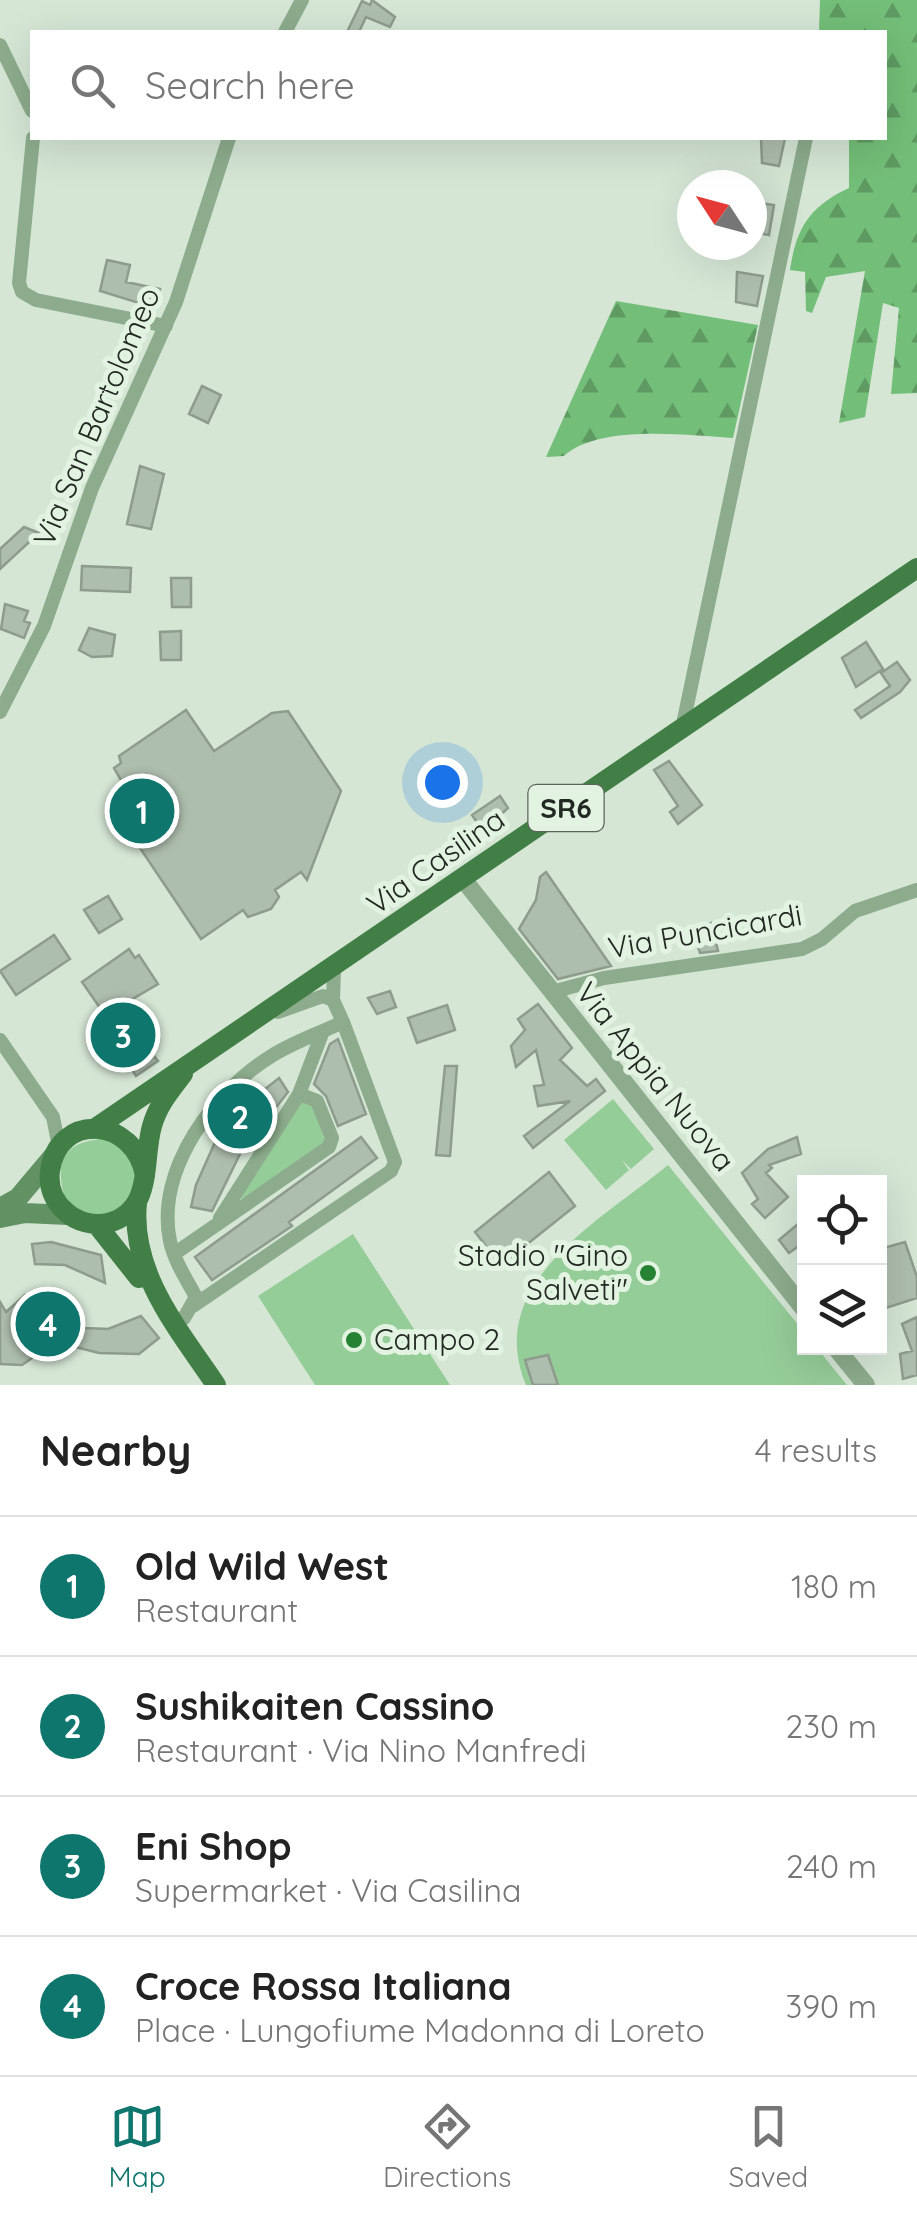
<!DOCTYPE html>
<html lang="en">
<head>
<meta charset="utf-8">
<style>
	body { margin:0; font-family:Quicksand,sans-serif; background:#f2f2f2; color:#222 }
	.controls { position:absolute; right:30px; bottom:30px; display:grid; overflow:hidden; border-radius:0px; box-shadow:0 10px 40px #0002 }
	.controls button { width:90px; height:90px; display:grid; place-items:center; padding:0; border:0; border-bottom:2px solid #e0e0e0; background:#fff; color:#222; font:50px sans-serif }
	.compass { position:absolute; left:677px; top:170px; width:90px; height:90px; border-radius:50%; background:#fff; box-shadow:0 10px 40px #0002; rotate:306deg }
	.you { position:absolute; left:442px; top:782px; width:35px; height:35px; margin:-25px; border:8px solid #fff; border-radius:50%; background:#1a73e8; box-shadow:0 0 0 15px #1a73e833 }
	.badge { display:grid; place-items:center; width:65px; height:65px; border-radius:50%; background:#0f766e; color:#fff; font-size:32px; font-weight:700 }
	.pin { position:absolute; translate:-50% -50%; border:5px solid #fff; box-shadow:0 2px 10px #0006 }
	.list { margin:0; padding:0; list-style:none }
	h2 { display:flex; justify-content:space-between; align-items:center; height:130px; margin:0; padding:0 40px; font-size:42px }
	h2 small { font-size:32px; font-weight:400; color:#767676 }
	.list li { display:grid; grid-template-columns:65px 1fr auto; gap:30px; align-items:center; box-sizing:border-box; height:140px; padding:0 40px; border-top:2px solid #e0e0e0 }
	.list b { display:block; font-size:38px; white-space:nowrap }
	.list p { margin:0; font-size:32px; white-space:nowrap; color:#767676 }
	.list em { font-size:32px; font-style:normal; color:#767676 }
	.icon { flex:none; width:55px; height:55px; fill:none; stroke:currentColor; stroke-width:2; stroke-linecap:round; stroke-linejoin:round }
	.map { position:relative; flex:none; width:917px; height:1385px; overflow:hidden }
	.search { position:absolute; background:#fff; box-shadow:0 10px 40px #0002; left:30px; right:30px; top:30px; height:110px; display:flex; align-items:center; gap:25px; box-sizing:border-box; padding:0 35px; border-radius:0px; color:#767676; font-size:38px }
	.sheet { height:690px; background:#fff }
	nav { display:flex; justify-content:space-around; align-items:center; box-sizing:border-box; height:140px; border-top:2px solid #e0e0e0; background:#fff; font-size:28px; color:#767676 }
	nav a { display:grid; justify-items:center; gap:5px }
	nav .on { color:#0f766e }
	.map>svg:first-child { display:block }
	.grass { fill:#95cd98 }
	.forest { fill:url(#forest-firs) }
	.building { fill:#aebeae; stroke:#8d9c8d; stroke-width:2.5 }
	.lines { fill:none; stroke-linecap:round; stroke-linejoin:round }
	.minor { stroke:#8dac8d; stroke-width:14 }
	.tertiary { stroke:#8dac8d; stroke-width:18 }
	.secondary { stroke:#629264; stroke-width:20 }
	.primary { stroke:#427f47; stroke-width:20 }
	.poi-dot { fill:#258233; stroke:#e2f3e2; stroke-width:4 }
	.labels { text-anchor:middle; stroke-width:10; stroke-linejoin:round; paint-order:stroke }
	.shield { fill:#e2f3e2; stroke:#5c655c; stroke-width:2.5 }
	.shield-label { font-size:28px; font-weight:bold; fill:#222822 }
	.street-label { font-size:30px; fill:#222822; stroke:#e2f3e2 }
	.poi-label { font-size:30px; fill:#222822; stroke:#e2f3e2; text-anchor:end }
</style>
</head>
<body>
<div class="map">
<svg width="917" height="1385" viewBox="0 0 917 1385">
	<defs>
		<pattern id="forest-firs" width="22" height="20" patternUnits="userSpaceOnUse" patternTransform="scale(2.5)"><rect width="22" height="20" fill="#73be78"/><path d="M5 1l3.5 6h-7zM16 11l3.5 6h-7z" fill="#5e9a62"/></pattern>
	</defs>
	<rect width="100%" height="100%" fill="#d5e6d5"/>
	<path class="grass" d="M613,1099L654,1149L631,1169L622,1160L629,1170L606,1190L564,1140Z
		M301,1102L314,1107L326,1144L241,1199L239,1195Z
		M102,1139L116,1143L135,1163L138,1190L108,1220L68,1209C56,1172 54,1143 102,1139Z
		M668,1165L804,1332V1348H817L847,1385H526C483,1282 602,1220 668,1165Z
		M353,1234L450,1385H315L258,1296Z"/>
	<path class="forest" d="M820,0H917V393L891,394L899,308L883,303L865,417L839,423L865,271L826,277L812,313L806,311L805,272L790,270C796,228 810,206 849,188V138H884V32H819Z
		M616,301L758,325L733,438C687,435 599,424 564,456L546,457Z"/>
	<path class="building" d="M372,0L395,17L390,27L366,17L359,32H347L362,1L370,5Z
		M761,138H785L779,166L762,163Z
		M752,202L774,205L769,235L752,232Z
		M107,260L130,265L126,282L160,289L155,308L100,291Z
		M737,272L763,276L757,306L736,302Z
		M202,386L221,395L208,423L189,414Z
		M140,466L164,474L151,529L127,524Z
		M24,527L39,533L0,569V549Z
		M82,566L131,568L130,592L81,590Z
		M171,578H191V607H172Z
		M5,604L28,611L24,621L30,623L24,638L1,629Z
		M89,628L115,635L112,656L92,657L79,650Z
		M181,631V660H161L160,632Z
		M866,642L883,669L856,687L842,658Z
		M897,662L910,680L900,692L861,718L855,710L890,686L881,673Z
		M186,710L214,751L272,713L288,711L341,791L307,880L301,872L275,890L279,897L271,909L248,917L243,910L201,939L126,827L124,814L136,806L114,768L121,763L119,756Z
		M669,761L702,805L678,824L670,812L678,806L654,770Z
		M500,796L508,808L483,831L472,815Z
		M546,872L611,966L558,979L519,929L536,900L540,877Z
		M108,896L122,919L99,933L84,910Z
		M711,923L718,951L700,953L692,928Z
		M54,935L70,959L16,995L0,971Z
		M129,949L135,958L139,955L158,984L105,1015L82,982Z
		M390,991L396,1007L377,1014L368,998Z
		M538,1004L572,1048L560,1060L587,1086L596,1079L605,1091L533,1148L524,1136L570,1101L538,1106L534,1086L544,1085L536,1050L516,1067L511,1046L525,1030L518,1019Z
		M447,1005L455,1030L417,1043L408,1018Z
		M130,1025L158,1061L136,1076L112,1038Z
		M338,1039L366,1114L338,1126L326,1096L314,1084L330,1044Z
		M445,1066H457L450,1156L436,1155Z
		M279,1078L288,1092L241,1152L212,1211L191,1207L196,1185L216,1140L245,1105Z
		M361,1137L377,1158L289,1222L292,1226L212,1280L195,1257Z
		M797,1137L801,1154L769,1165L772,1168L766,1173L788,1197L765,1218L752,1204L758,1199L742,1173L768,1149Z
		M549,1172L575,1206L501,1265L475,1232Z
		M804,1219V1242L789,1253L779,1240Z
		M51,1242L101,1255L105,1283L65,1265L35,1264L32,1244Z
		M905,1242L917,1277V1298L886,1308L880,1287V1249Z
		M25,1295L38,1309L85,1328L108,1329L141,1316L159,1338L139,1354L99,1353L52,1341L14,1324L35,1356L22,1365L0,1364V1302L6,1312Z
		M917,1317V1375L903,1379L900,1354L912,1351L902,1324Z
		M548,1355L558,1385H533L525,1360Z"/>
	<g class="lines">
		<path class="minor" d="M285,32L302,0
			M0,45L32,111
			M33,138L19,283L22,292L36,300L166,326
			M0,712L44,626L92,488L176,302L229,138
			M682,729L806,138
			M552,992L604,978L802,949L822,939L855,911L917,890
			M278,1012L323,996L333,1000
			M0,1040L53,1117L59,1147
			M220,1218L299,1094L323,1031
			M174,1254L329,1147L332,1138L317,1101L299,1094
			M193,1306L391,1171L395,1162L343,1022
			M172,1319L184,1318L196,1297C187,1280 174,1261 170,1241C155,1169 215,1090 273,1055C294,1042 320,1033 343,1022L333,1000L334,969"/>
		<path class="tertiary" d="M463,879L804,1309
			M836,1348L866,1385"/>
		<path class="secondary" d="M0,1208L18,1198L55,1154
			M0,1218L25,1213L68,1215"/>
		<path class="primary" d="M94,1129L917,568
			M145,1176C135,1117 58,1111 50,1171C48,1187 54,1202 66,1212C77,1222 93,1226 108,1223C154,1211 142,1161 152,1126C158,1105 170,1091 183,1074
			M137,1203C130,1273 179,1330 216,1385
			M97,1225L139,1278"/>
	</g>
	<g class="poi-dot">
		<circle cx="648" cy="1273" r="10"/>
		<circle cx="354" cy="1340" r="10"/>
	</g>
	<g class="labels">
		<rect class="shield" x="528.5" y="785" width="75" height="46" rx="8"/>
		<g class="shield-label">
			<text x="566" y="818">SR6</text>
		</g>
		<g class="street-label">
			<text transform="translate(97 417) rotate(-67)" y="10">Via San Bartolomeo</text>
			<text transform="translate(436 862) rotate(-35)" y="10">Via Casilina</text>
			<text transform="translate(705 932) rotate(-10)" y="10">Via Puncicardi</text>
			<text transform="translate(655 1077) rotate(51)" y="10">Via Appia Nuova</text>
		</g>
		<g class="poi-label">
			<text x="628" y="1266">Stadio "Gino<tspan x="628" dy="34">Salveti"</tspan></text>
			<text x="374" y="1350" text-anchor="start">Campo 2</text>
		</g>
	</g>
</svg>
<div class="controls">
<button><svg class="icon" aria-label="locate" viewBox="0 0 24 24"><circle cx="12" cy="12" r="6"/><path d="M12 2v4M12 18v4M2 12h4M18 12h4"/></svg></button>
<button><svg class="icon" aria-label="layers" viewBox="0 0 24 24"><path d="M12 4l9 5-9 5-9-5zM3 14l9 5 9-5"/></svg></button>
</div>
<svg class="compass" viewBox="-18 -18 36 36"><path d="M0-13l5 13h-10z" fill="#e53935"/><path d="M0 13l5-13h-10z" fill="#767676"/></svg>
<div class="you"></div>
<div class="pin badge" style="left:142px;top:811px">1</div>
<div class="pin badge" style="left:240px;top:1116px">2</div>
<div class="pin badge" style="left:123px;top:1035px">3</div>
<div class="pin badge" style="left:48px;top:1324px">4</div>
<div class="search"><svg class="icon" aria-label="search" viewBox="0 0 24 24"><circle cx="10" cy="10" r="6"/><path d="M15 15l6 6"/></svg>Search here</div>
</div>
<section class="sheet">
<h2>Nearby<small>4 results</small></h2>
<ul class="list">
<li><span class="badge">1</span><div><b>Old Wild West</b><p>Restaurant</p></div><em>180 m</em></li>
<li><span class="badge">2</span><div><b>Sushikaiten Cassino</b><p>Restaurant · Via Nino Manfredi</p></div><em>230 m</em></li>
<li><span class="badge">3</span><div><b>Eni Shop</b><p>Supermarket · Via Casilina</p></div><em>240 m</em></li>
<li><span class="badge">4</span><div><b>Croce Rossa Italiana</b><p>Place · Lungofiume Madonna di Loreto</p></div><em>390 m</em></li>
</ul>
</section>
<nav>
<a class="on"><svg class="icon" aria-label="map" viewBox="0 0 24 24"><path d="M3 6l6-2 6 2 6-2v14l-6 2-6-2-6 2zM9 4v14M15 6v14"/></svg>Map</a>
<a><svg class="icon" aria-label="directions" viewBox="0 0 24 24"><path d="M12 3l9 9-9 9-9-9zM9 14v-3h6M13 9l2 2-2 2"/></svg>Directions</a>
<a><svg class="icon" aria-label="saved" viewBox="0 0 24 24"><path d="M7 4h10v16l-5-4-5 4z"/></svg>Saved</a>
</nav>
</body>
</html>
